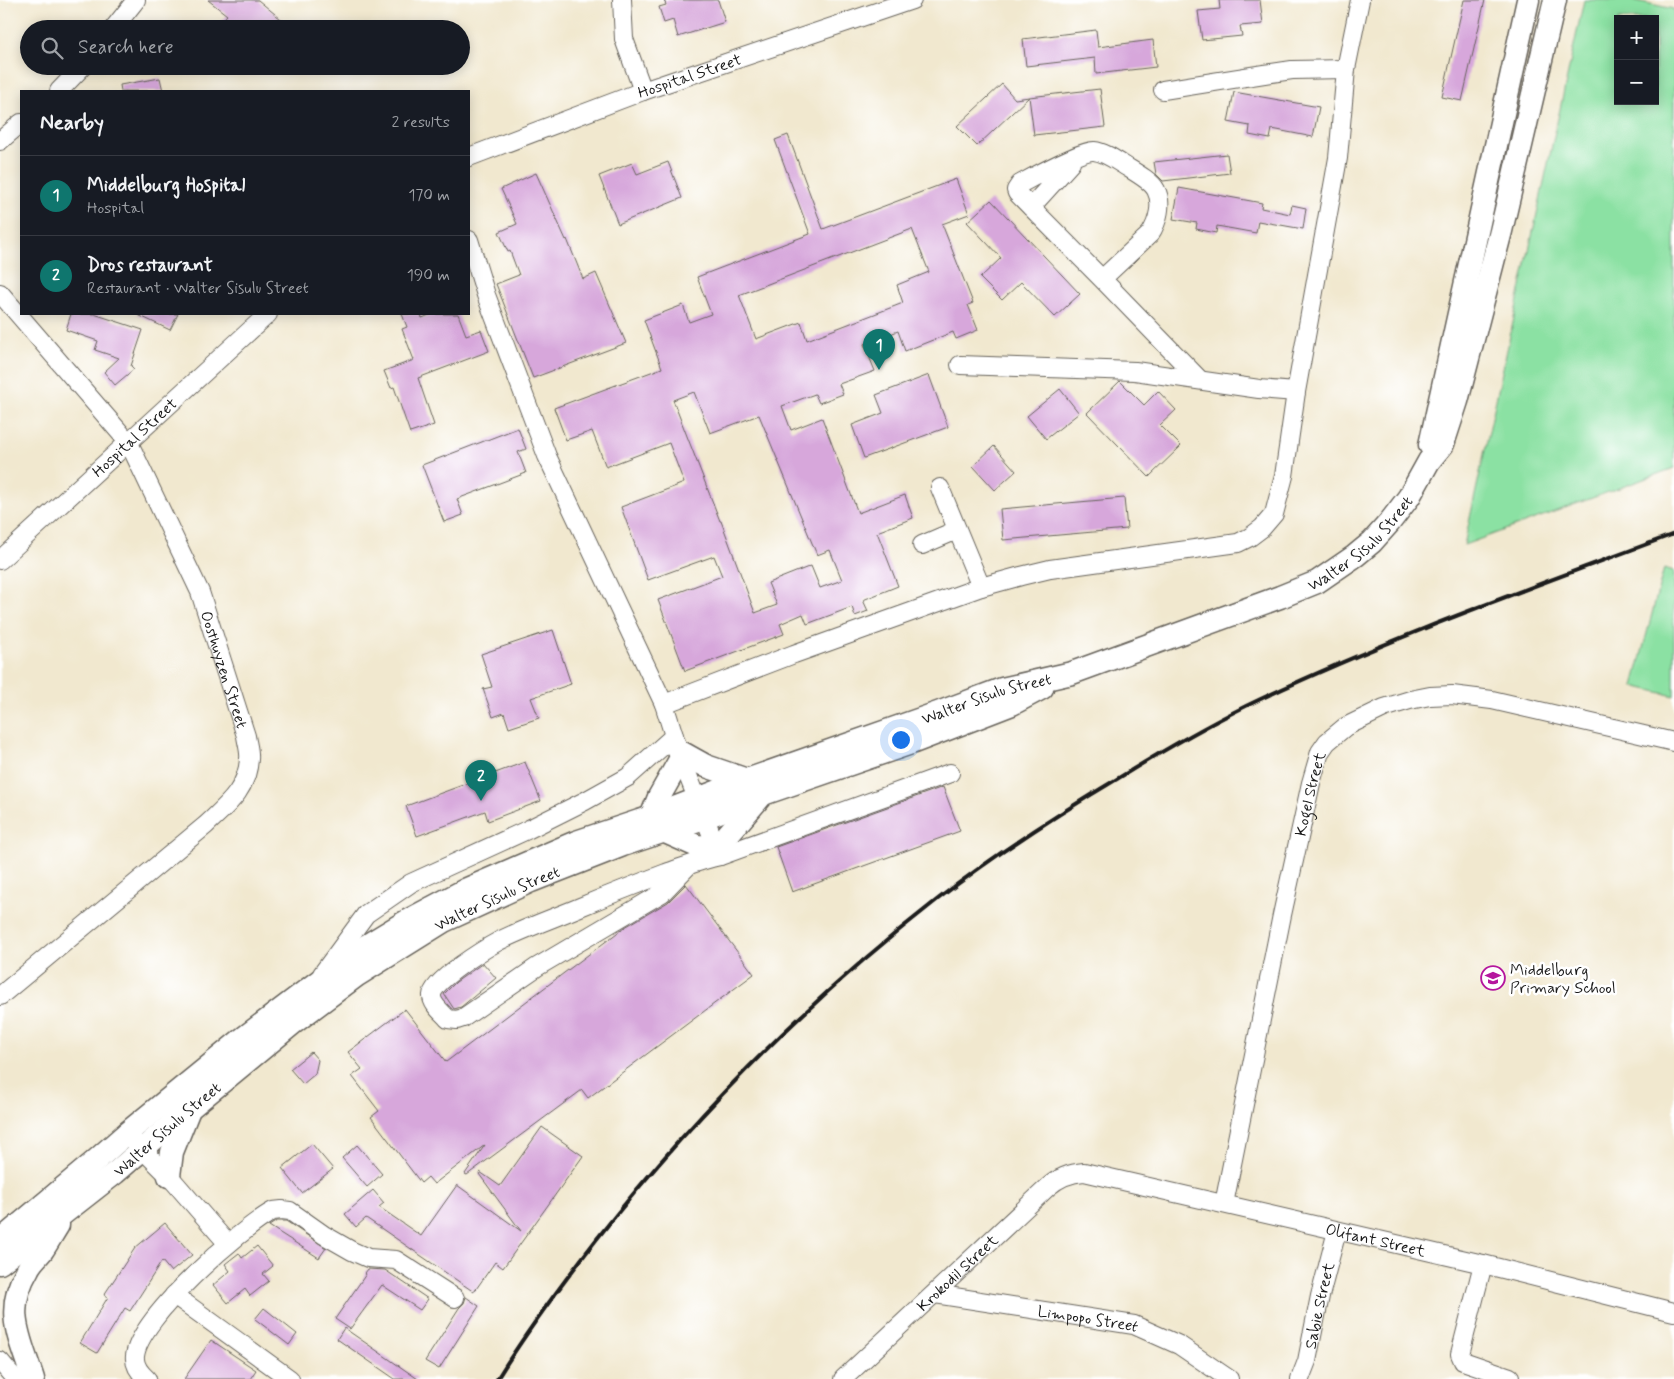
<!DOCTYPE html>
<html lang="en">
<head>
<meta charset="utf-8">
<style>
	body { margin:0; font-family:Mynerve,sans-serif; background:#242831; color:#f1f3f6 }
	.controls { position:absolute; right:15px; top:15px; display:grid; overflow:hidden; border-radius:0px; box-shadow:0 2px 12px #0003 }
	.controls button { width:45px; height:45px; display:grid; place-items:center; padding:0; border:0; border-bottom:1px solid #363941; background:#171b24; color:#f1f3f6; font:25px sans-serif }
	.you { position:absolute; left:900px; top:739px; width:18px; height:18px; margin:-12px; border:4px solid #fff; border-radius:50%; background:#1a73e8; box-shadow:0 0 0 8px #1a73e833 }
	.badge { display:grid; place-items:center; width:32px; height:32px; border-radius:50%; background:#0f766e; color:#fff; font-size:16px; font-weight:700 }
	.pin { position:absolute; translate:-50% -41px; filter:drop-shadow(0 1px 2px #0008) }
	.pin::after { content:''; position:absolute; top:26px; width:18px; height:15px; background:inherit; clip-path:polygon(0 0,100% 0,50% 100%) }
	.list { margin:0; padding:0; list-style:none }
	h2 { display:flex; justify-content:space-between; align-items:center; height:65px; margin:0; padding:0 20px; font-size:21px }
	h2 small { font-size:16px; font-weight:400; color:#9ea1a6 }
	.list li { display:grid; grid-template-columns:32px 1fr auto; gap:15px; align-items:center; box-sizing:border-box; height:80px; padding:0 20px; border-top:1px solid #363941 }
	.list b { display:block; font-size:19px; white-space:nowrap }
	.list p { margin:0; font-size:16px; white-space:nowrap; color:#9ea1a6 }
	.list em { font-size:16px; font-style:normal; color:#9ea1a6 }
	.icon { flex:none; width:28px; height:28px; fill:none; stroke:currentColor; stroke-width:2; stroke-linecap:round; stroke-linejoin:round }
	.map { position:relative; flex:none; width:1674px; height:1379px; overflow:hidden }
	.search { position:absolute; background:#171b24; box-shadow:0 2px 12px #0003; left:20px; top:20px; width:450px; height:55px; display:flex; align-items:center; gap:12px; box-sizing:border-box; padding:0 18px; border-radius:28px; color:#9ea1a6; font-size:19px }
	.panel { position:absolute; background:#171b24; box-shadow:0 2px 12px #0003; left:20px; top:90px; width:450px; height:225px; border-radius:0px }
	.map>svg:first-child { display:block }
	.green { fill:#8be1a3; stroke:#547e60; fill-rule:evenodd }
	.building { fill:#d7a7db; fill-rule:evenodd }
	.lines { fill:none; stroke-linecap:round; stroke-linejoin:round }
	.minor-casing { stroke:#67635b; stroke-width:20 }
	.major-casing { stroke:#67635b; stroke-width:25 }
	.minor { stroke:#fff; stroke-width:18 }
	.major { stroke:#fff; stroke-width:22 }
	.rail { stroke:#1c1c1c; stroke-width:4 }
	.labels { text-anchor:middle; stroke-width:5; stroke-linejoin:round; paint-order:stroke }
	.street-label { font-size:16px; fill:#1c1c1c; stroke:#fff }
	.poi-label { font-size:16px; fill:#1c1c1c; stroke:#fff; text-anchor:start }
</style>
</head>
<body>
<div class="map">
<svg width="1674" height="1379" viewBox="0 0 1674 1379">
	<rect width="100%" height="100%" fill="#fff"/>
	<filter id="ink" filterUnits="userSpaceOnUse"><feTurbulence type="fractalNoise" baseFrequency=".02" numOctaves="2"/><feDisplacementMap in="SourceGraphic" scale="10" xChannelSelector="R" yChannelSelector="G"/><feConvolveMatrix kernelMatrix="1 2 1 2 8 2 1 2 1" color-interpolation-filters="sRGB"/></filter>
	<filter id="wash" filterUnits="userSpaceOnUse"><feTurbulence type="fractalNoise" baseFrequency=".0096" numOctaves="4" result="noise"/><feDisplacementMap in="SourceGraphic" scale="20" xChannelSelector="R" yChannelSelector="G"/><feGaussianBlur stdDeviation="1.12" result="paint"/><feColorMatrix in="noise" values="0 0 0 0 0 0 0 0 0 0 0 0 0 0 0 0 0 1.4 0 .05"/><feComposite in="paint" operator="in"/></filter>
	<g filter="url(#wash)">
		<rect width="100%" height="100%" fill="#f1e8cf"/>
		<path class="green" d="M1584,0H1632L1674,9V468L1464,545ZM1618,19H1655V101H1618Z
			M1664,568L1674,571V696L1633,686Z"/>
		<g id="blocks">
			<path class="building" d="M208,0H258L293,29H215L227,15Z
				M664,0H718L725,22L678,37L673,20L664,23L659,7L666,5Z
				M1219,0H1260L1263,24L1240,26L1242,36L1202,40L1198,11L1220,9Z
				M1464,0H1485L1462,101L1442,97Z
				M1096,30L1098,47L1153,40L1156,67L1096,74L1095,58L1026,66L1023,39Z
				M160,78L163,91H121L120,85Z
				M1002,84L1015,99L1029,97L977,146L957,126Z
				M1100,89L1105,127L1034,135L1029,97Z
				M1234,92L1319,107L1313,137L1272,129L1270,139L1249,135L1250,126L1228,122Z
				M788,135L823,229L956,179L969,214L942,224L973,303L968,305L978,330L956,339L953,332L905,351L898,331L864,344L875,371L839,384L843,394L819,403L815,394L782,406L791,430L822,418L858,513L905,495L913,518L877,532L898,586L863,600L868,611L855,616L852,607L807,624L803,614L780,624L784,634L685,671L658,600L722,576L714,556L648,580L621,507L684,483L669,443L606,467L592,431L566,440L554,408L662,368L644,320L683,305L689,322L711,314L697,277L810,234L775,140ZM912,229L929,272L897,285L903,303L807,340L801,322L756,339L739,295ZM694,392L710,433L759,415L817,555L830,550L842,580L820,588L811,566L768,583L777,605L755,613L721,521H720L673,400Z
				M1227,154L1230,173L1163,181L1156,174L1154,162Z
				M668,162L682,198L618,224L599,176L632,163L637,174Z
				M536,173L566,240L567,239L583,279L596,273L626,343L533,378L496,284L519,275L510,251L508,252L499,232L517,224L501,189Z
				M1179,188L1262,203L1261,208L1290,214L1292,205L1306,208L1303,229L1258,221L1256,233L1217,226L1216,233L1196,229L1197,223L1173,219Z
				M991,200L1080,294L1055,317L1021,282L1002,300L980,278L1001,258L967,222Z
				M71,314H94L143,330L131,366L134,369L115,385L104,372L119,358L95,350L98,341L66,330Z
				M136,314H178L170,330Z
				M402,314H421L422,318L432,314H458L466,335L481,330L489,351L418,378L434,425L410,433L394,387L391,388L384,371L414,360L402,329L407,327Z
				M929,375L948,427L864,458L852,425L883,413L876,395Z
				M1120,381L1144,405L1158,391L1176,410L1160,425L1181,446L1149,477L1087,413Z
				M1060,389L1079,413L1046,439L1027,416Z
				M518,428L526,449L518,452L526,473L457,499L463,515L444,522L422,465Z
				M994,446L1016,471L995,490L973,466Z
				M1124,498L1127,529L1003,540L1000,509Z
				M553,630L571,684L531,698L539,718L509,728L504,713L493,717L483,689L492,687L481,654Z
				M525,762L541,801L488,821L485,811L417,836L406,806Z
				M943,787L960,831L792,892L776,847Z
				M686,884L754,974L588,1098L582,1090L467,1175L465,1174L485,1145L434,1184L428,1177L421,1183L371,1117L379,1111L352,1076L362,1069L348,1052L405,1009L446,1062L625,927L668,902Z
				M483,963L496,978L461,1007L454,1009L444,994L456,982Z
				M311,1052L318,1060L315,1074L303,1084L290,1069Z
				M542,1127L583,1156L503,1268L495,1262L474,1292L366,1218L356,1227L345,1214L373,1190L384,1203L379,1207L421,1236L457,1185L521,1231L479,1174L480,1172L500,1186Z
				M312,1144L333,1169L302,1193L282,1168Z
				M357,1145L382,1174L367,1187L342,1158Z
				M277,1221H286L326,1248L319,1258L269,1226Z
				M165,1223L192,1255L171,1272L162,1261L130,1311L125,1308L97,1353L80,1343L108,1297L104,1295L135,1248Z
				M257,1246L273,1266L263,1274L269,1281L250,1296L245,1289L228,1303L213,1285L230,1271L225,1264L239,1253L242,1258Z
				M368,1269L385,1270L428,1299L420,1310L382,1285L350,1329L335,1319L366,1274L365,1273Z
				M466,1297L479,1306L439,1369L425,1361L459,1308L464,1303Z
				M264,1308L297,1334L289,1345L255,1319Z
				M344,1328L418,1379H395L337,1339Z
				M211,1340L256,1370L250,1379H184Z"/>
		</g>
	</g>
	<g filter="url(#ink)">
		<use href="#blocks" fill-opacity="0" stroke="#67635b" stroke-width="1"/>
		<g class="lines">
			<g class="minor-casing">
				<g id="minor">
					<path d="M622,0L624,39L643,91"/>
					<path d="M113,29L136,0"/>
					<path d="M1163,90L1264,74L1292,70L1346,69"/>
					<path d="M59,91L83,66"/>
					<path d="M0,141L21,123"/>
					<path id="s1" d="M469,157L643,91L912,0"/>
					<path d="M1031,207L1071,163"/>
					<path d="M469,240L486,295L547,456L664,704L681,758L720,856C701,860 684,867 666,873C637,884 609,895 580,907C554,918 525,928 499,941C486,948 432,981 432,995C431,1004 443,1013 448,1019L457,1020L463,1018L537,967L662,893L689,865"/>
					<path d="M1102,279L1150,234C1158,222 1163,203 1156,190C1151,180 1131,170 1122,164C1114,159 1104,152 1094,151C1082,150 1033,177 1020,184L1016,190L1017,193L1102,279L1199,379"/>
					<path id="s2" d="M0,293L129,443L200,592L246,736C247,743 250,752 249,759C247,790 227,805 206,825L0,996"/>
					<path d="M960,365L1135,371L1259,389L1296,392"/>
					<path d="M940,488L981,587"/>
					<path d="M922,545L957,530"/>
					<path id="s3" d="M0,560L268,314"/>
					<path d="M664,704L794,654L981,587L1021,576L1050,569L1238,543L1250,537L1262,528L1274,514L1284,476L1296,392L1338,158L1346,69L1360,0"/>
					<path d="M720,856L950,773"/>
					<path d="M322,974L366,914L411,883L527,830L585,801L628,777L674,736"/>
					<path d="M134,1141L169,1176L228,1244"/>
					<path id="s4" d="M1224,1204L1282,915L1311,783L1320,752L1327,742L1345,727L1384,708L1410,700L1430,696L1452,695L1492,700L1674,742"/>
					<path d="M1483,1264L1460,1354L1463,1361L1510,1377"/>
					<path id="s5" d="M935,1294L1134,1325L1179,1345L1229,1379"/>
					<path d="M174,1295L290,1379"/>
					<path d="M0,1361L15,1379"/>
					<path d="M147,1379C140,1373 134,1365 135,1356C139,1318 239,1230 273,1211L282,1210L290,1211L324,1235L352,1251L368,1258L396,1260L455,1298"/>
					<path id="s6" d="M843,1379L1048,1187C1059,1177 1070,1173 1084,1172L1483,1264L1674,1312"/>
					<path id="s7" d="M1300,1379L1307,1361L1320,1296L1337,1231"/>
				</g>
			</g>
			<g class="major-casing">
				<g id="major">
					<path d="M1430,445L1528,0"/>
					<path d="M679,751L706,766L747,780"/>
					<path d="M651,817L659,797L681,758"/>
					<path d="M663,831L697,846L717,847L761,796"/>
					<path d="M169,1176L172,1152L188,1112"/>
					<path id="s8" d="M0,1241L93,1163L127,1133L241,1040L315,984L366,946L407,921L467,889L576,842L651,817L747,780L938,713L1002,689L1072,673L1280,597L1317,582L1355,556L1372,542L1389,523L1409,497L1429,461L1443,444L1457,401L1501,231L1555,0"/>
					<path id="s9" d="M0,1263L115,1173L190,1108L292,1024L356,976L444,921L531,881L623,845L704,818L763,794L911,743L1012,704L1042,688"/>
					<path d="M33,1379C20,1338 3,1311 28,1269C31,1262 37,1257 42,1251C48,1242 53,1233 58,1225"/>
				</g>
			</g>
			<use href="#minor" class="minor"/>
			<use href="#major" class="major"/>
			<path class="rail" d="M497,1379C527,1331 561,1285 596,1240C695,1114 811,998 938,899C994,855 1055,816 1117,779C1159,753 1202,728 1246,706C1385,639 1530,588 1674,534"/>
		</g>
	</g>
	<defs>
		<g id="school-ring" transform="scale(1.25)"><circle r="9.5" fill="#fff" stroke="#b5179e" stroke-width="1.5"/><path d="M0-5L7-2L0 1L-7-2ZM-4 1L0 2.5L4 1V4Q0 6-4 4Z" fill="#b5179e"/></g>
	</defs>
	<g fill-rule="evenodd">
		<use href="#school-ring" x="1493" y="978"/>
	</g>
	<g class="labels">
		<g class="street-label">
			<text dy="6" stroke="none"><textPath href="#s1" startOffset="235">Hospital Street</textPath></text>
			<text dy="6" stroke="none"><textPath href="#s3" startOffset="182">Hospital Street</textPath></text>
			<text dy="6" stroke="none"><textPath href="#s8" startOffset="1549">Walter Sisulu Street</textPath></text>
			<text dy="6" stroke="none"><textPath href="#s2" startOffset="444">Oosthuyzen Street</textPath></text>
			<text dy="6" stroke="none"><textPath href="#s8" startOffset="1140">Walter Sisulu Street</textPath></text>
			<text dy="6" stroke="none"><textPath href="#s4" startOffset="419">Kogel Street</textPath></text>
			<text dy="6" stroke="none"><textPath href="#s9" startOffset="619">Walter Sisulu Street</textPath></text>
			<text dy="6" stroke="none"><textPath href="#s9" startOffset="214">Walter Sisulu Street</textPath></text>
			<text dy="6" stroke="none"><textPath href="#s6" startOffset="620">Olifant Street</textPath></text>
			<text dy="6" stroke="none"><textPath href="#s6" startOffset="156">Krokodil Street</textPath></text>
			<text dy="6" stroke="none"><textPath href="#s7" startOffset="76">Sabie Street</textPath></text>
			<text dy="6" stroke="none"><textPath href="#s5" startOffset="155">Limpopo Street</textPath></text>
		</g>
		<g class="poi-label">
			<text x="1510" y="975">Middelburg<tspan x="1510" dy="18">Primary School</tspan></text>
		</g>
	</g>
</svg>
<div class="controls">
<button>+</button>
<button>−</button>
</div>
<div class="you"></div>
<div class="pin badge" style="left:879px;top:370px">1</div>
<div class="pin badge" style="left:481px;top:801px">2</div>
<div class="search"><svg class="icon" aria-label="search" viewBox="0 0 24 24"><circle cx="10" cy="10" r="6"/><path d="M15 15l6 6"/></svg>Search here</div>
<section class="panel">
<h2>Nearby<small>2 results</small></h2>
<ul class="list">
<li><span class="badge">1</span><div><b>Middelburg Hospital</b><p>Hospital</p></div><em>170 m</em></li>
<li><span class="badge">2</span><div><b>Dros restaurant</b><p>Restaurant · Walter Sisulu Street</p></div><em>190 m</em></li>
</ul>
</section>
</div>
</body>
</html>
